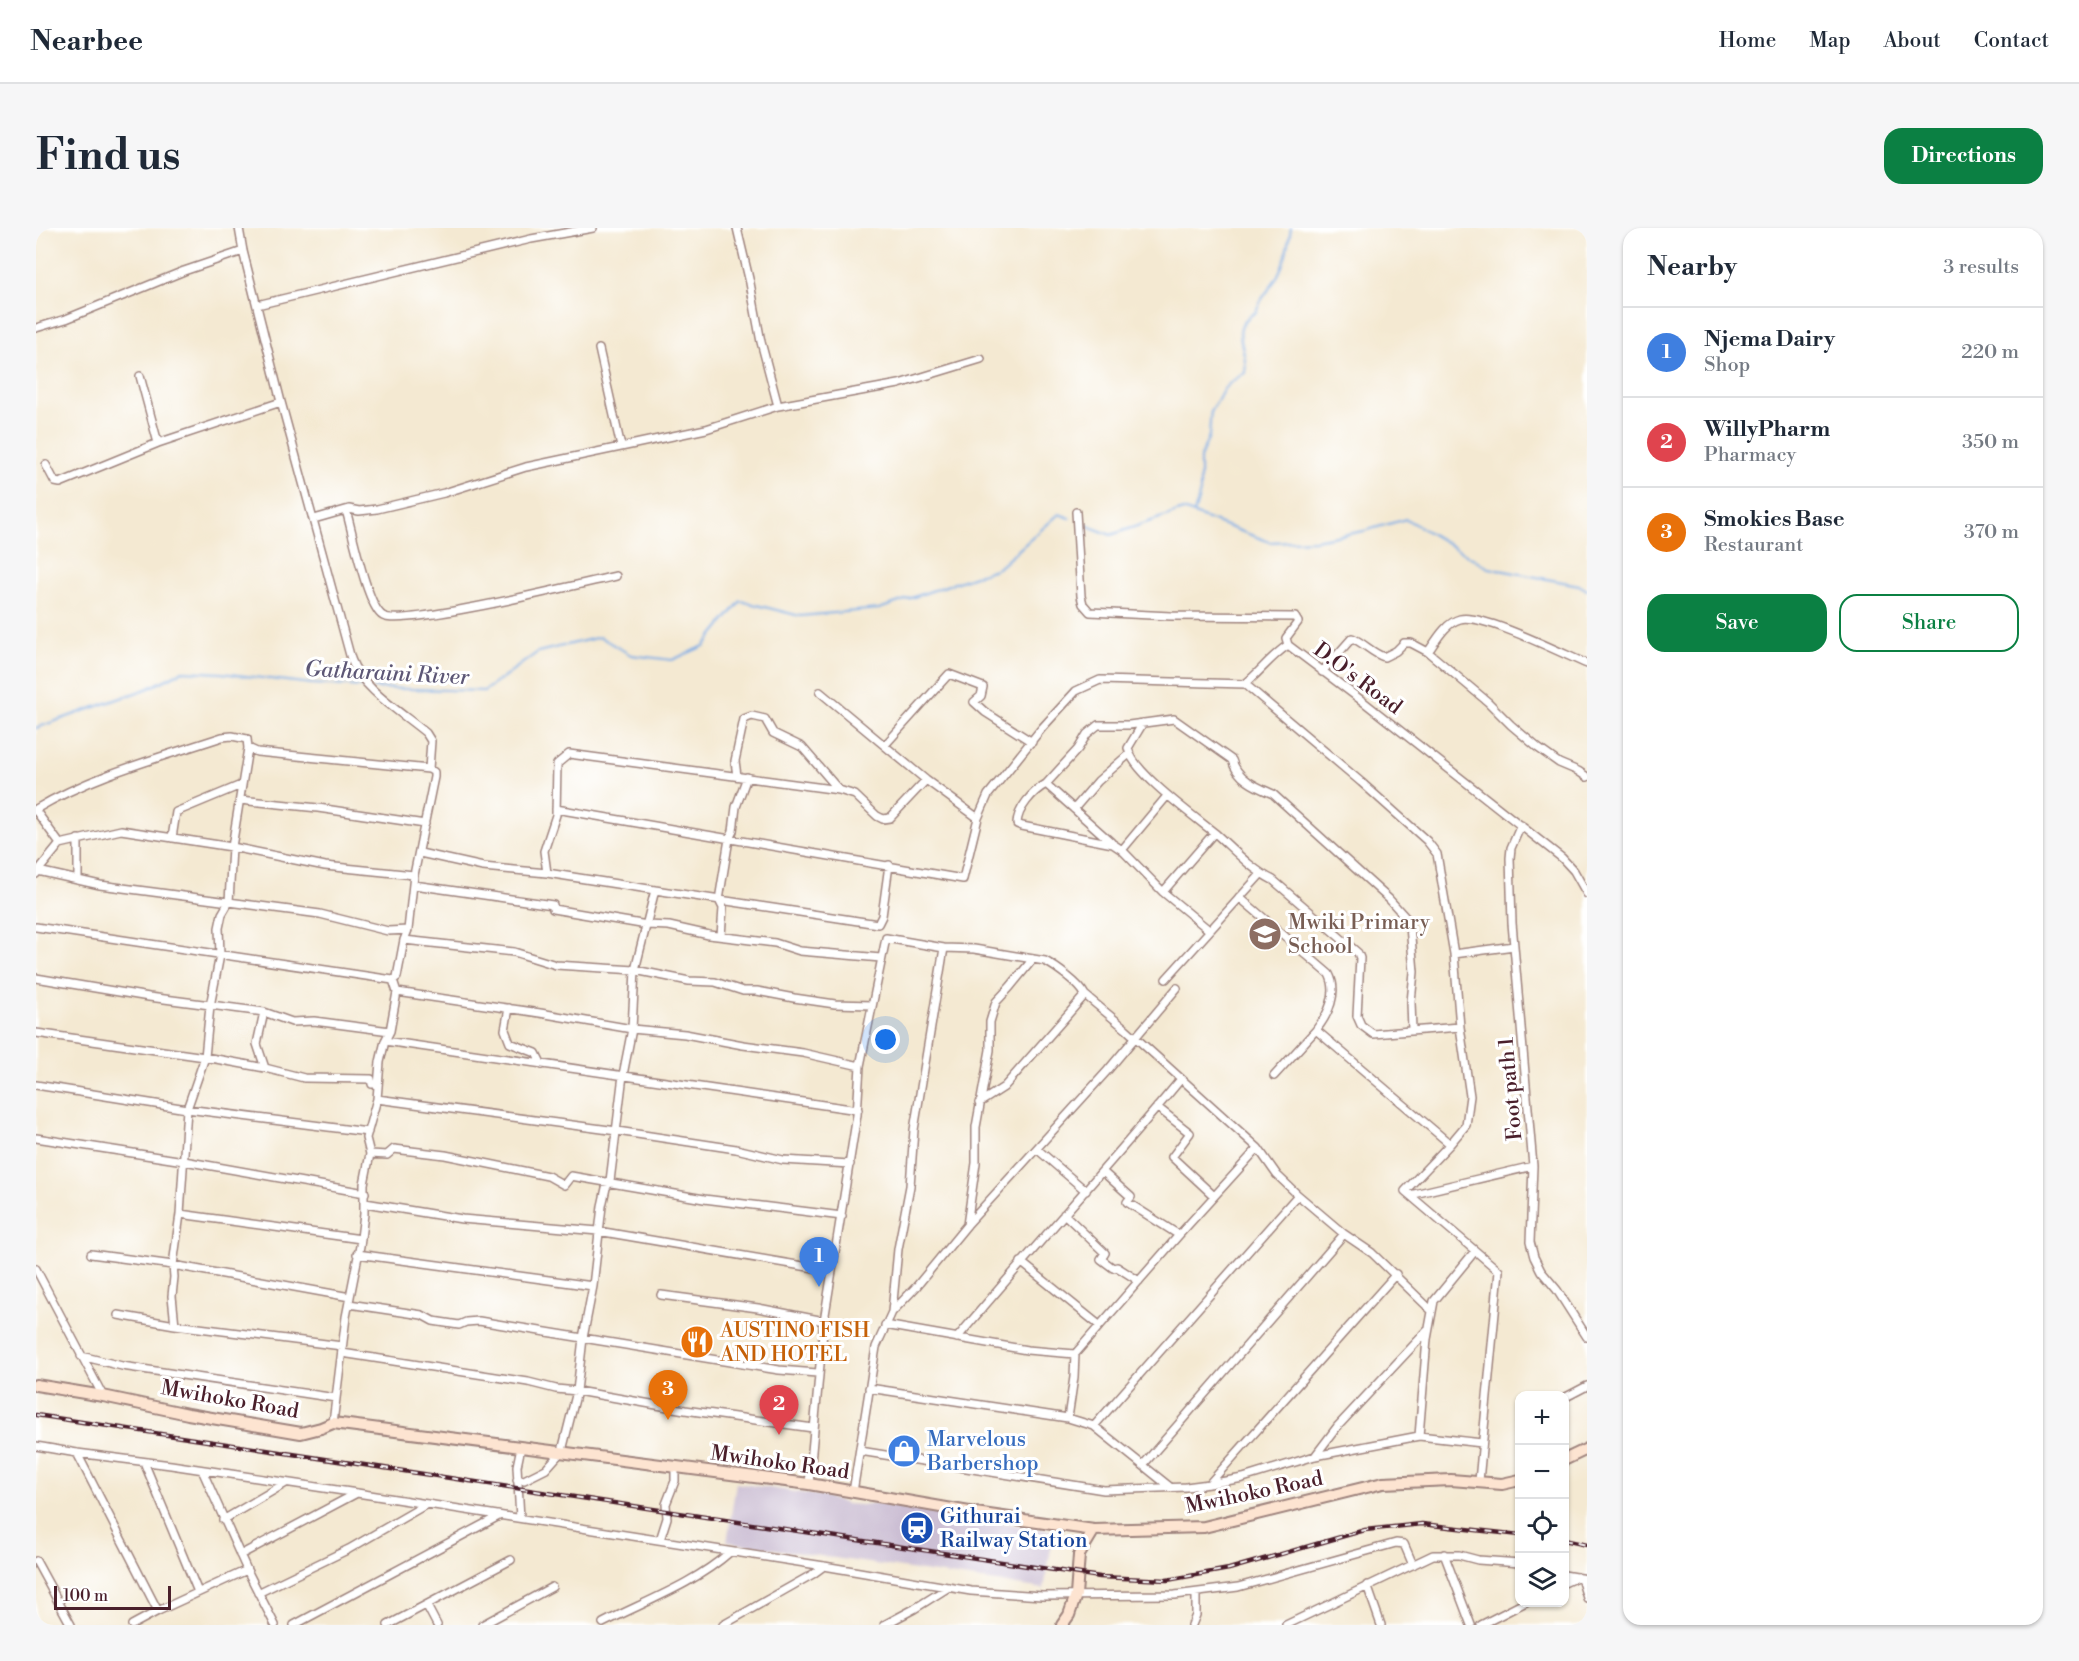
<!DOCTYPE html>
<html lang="en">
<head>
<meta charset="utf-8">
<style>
	body { margin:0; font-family:"Libre Bodoni",serif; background:#f6f6f7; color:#1f2937 }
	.controls { position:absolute; right:18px; bottom:18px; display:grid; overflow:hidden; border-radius:12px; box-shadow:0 2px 4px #0004 }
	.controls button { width:54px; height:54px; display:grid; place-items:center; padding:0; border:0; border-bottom:2px solid #e0e1e3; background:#fff; color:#1f2937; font:30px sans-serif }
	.scale { position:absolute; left:18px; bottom:15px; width:117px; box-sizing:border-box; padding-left:6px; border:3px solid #4a1f2b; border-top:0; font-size:16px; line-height:21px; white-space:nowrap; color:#4a1f2b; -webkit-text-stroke:4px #fff; paint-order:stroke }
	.you { position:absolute; left:850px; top:812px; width:21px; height:21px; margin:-15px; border:4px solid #fff; border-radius:50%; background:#1a73e8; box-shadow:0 0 0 9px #1a73e833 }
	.badge { display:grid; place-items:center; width:39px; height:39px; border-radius:50%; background:#0b8043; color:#fff; font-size:20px; font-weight:700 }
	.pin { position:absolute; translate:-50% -50px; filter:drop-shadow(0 2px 3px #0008) }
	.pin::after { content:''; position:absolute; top:32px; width:21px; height:18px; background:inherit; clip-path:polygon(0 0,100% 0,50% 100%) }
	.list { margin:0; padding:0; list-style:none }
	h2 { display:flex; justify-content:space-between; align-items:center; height:78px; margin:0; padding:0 24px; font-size:26px }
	h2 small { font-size:20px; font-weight:400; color:#747a83 }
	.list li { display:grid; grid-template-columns:39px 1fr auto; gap:18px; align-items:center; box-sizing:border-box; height:90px; padding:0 24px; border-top:2px solid #e0e1e3 }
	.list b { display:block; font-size:22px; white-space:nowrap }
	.list p { margin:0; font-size:20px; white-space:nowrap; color:#747a83 }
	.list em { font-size:20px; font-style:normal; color:#747a83 }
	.actions { display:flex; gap:12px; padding:18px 24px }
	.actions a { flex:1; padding:14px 0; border:2px solid #0b8043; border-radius:18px; text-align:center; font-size:21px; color:#0b8043 }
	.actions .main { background:#0b8043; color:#fff }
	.icon { flex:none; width:33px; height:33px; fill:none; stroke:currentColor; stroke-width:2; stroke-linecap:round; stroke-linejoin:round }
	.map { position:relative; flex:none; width:1551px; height:1397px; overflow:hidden; border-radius:18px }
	header { display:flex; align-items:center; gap:36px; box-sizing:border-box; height:84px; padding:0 30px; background:#fff; border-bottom:2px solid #e0e1e3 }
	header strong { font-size:28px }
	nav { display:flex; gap:33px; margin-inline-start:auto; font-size:21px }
	.intro { display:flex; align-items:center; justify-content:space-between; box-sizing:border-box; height:144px; padding:0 36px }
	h1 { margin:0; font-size:42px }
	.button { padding:15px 27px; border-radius:18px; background:#0b8043; color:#fff; font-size:21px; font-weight:700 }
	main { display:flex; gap:36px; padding:0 36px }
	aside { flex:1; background:#fff; border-radius:18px; box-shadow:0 2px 4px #0004 }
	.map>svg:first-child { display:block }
	.industrial { fill:#ccbfd4 }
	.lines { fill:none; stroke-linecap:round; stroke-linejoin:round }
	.stream { stroke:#7aace6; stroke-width:2 }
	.street-casing { stroke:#9f847e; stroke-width:10 }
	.secondary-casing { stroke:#9f847e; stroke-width:14 }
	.street { stroke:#fff; stroke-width:7 }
	.secondary { stroke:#fde4d1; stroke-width:10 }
	.rail-casing { stroke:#4a1f2b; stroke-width:4.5 }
	.rail { stroke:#fff; stroke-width:2; stroke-dasharray:7; stroke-linecap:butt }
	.labels { text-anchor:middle; stroke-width:6; stroke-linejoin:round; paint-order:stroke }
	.street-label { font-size:21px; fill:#4a1f2b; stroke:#fff }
	.education-label { font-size:21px; fill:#785e54; stroke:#fff; text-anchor:start }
	.food-label { font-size:21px; fill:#c56008; stroke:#fff; text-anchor:start }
	.shop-label { font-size:21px; fill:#366cbe; stroke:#fff; text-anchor:start }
	.transit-label { font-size:21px; fill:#164399; stroke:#fff; text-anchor:start }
	.water-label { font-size:22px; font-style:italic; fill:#5d5776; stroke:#fff }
</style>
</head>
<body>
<header>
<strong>Nearbee</strong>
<nav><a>Home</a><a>Map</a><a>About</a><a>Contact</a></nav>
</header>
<div class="intro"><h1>Find us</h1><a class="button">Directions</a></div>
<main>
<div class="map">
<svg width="1551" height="1397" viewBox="0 0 1551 1397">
	<rect width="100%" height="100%" fill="#fff"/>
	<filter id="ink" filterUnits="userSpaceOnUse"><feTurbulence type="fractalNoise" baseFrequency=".0167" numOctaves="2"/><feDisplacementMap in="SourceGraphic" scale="12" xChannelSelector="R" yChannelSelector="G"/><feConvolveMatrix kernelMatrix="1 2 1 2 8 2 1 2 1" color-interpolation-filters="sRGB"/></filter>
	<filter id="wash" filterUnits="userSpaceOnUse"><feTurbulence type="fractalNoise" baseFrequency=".008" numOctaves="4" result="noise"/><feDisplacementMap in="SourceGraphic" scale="24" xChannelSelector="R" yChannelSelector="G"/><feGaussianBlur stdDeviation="1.35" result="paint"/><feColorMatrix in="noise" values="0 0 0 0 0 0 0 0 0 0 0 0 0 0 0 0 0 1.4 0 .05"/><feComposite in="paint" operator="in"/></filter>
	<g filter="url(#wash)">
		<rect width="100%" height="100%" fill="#f4e9d2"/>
		<path class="industrial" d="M700,1255L786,1268L811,1276L826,1277L839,1275L1018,1303L1008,1361L691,1314Z"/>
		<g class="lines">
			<path class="stream" d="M1158,286L1164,264V230L1173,208L1175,182C1182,175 1183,168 1188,161C1193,154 1201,150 1209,145C1214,122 1189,101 1220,84C1224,69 1235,61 1242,47C1250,32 1252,16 1255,0
				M1047,296L1075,307L1147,282L1234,314L1279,312L1328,303L1370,291L1453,340L1543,357L1551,362
				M337,460L448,463L502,424L564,409L595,427L636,432L668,418L705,373L764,388L843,381L962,340L1023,286L1034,290
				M0,500L113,460L147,443L185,445L276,456L331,459"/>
		</g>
	</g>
	<g filter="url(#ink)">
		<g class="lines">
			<g class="street-casing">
				<path id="street" d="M203,0L207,23L245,174L315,431C325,460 366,485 390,505L395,513L393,541
					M701,0L714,55L725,114L742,178L863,156L945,131
					M221,77L495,11L557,0
					M0,100L30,91L148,43L207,23
					M563,121L585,219
					M104,148L122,215
					M10,237L19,254L24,255L122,215L245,174
					M310,282C316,302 331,379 347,388C366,400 548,355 580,348
					M1040,284L1045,368L1047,376L1054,384L1135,388L1259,389L1262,394L1250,410L1252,417L1329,475L1526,630L1538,643L1551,666
					M278,291L313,281L323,283L341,281L408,265L490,239L670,201L742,178
					M1392,424C1400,413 1409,395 1424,391C1446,385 1527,426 1551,436
					M1286,444L1316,410C1328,415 1336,425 1348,429L1360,423L1368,415H1375L1392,424L1452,474L1475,497L1502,520L1523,535L1542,543L1551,549
					M784,464L890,552
					M1107,495L1092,520C1096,544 1159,589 1180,606C1198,622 1215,641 1237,652L1322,725L1324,730L1321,788L1325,797L1337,806L1424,799
					M849,517L913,446L947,459L945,468L938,474L949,484L996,514
					M701,548L699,533L708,491L716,488L729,491L737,505L766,519L803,562
					M1010,556L1075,614
					M204,572L282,580L389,596
					M0,581C57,547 123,530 186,509L196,508L211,511L212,520L221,524L393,541L398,544V549L378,647L372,702L368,712L361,749L357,752L361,764L354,803L349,813L344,834L341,871L330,910L334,926L328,956V986L324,1018L310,1089L297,1195
					M520,581L927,651L942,590L952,567L1006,500L1040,463L1064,452L1209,456C1225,443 1235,428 1252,417
					M1038,581L1062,553L1093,526
					M0,583L24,616
					M1485,597L1475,620L1474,630L1476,695L1497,938L1494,1014L1498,1029L1505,1043L1521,1062L1551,1109
					M136,610L140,584L205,557
					M42,611V652
					M1086,622L1131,568
					M384,625L447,639L511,645L619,662
					M2,643L24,616L85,602L196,619L289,638L378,647
					M511,645L508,623L520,587L521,536L533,526L803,562L819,567L841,588L847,591L854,590L890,552L942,590
					M0,646L2,643L64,657L284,686L352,703L372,702
					M378,657L517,677V681L611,697L633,698L673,707L739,715L764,723L845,730
					M1127,664L1178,605
					M1203,669L1293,746C1303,765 1292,787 1280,802L1414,916L1430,897L1434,868L1424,799L1418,726L1401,626L1391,613L1325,554L1209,456
					M0,699L357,752
					M1173,702L1127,664L1086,622L1077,616L986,598L981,596C981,581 997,563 1010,556L1042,521L1051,506L1062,497H1093L1138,491L1196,532C1201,551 1221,559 1237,566L1353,671L1371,691L1374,698L1378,744L1375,774L1376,802
					M685,708L687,680L683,672L693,611L697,603L700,579L711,549
					M368,712L478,724L520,737L599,742L653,753L679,754L707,763H721L758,770L799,776L836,777
					M1418,726L1478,718
					M0,750L113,769L228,784L256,794L278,793L354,803
					M1130,751L1225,646
					M361,764L504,785L596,801L649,806L707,817L767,825L824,838
					M473,780L469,802L474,815L500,825L506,837
					M228,784L221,816L229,840
					M0,805L169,829L229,840L268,850L335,851L336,856H342
					M349,813L822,882
					M1238,848L1280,802
					M0,857L151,881L332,904
					M341,871L581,903L700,921L747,932L814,936
					M943,875L968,859L1049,767
					M1121,879L1154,905L1136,929L1178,968
					M0,910L148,933L329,965
					M1414,916L1369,963L1463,1043L1443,1253
					M1001,921L1050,963
					M334,926L351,927L358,921L409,927L512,948L528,957L535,948L668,971L806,988
					M1067,944L1095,969L1091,974L1143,1007
					M1374,967L1497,938
					M329,975L426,991L562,1003L796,1043
					M144,986L325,1011
					M1028,986L1069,1025L1065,1031L1077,1040L1081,1039L1103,1053
					M931,997L940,935V899L954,822V794L960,774L974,759L997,731
					M55,1026L137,1037L314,1069
					M321,1026L557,1058
					M985,1034L1063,1097
					M0,1041L67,1168
					M625,1067L722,1080L788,1093
					M313,1076L386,1087L397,1093L423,1097L430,1094L443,1093L743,1142L781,1145
					M856,1084L862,1021L874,958L878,902L908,720
					M82,1087L139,1097L306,1118
					M139,1097L136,1068L138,1049L137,1037L144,986L151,881L169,829L174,778L184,727L183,700L186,686L193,674L196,619L212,520
					M849,1097L991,1122L1039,1126L1143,1007L1222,920
					M921,1110C995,1022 1072,939 1145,851
					M306,1125L492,1154L520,1161L541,1163L649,1182L777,1200
					M45,1128L86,1138L300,1170
					M833,1160L1032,1190L1058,1198L1134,1259
					M1528,1170L1551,1158
					M1032,1190L1038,1149L1039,1126
					M1058,1198L1262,967
					M1383,1208L1391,1111L1398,1073L1439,1023
					M0,1218L41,1225L135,1237L321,1265L788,1338L935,1363L1006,1368L1139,1367L1202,1359L1360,1315L1368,1316L1377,1337
					M824,1223L1068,1262L1150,1259L1173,1256L1207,1250L1279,1228L1383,1208L1446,1215
					M41,1225L122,1383L96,1397
					M1279,1228L1301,1199L1391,1103
					M108,1234L162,1364
					M1107,1237L1308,1006
					M166,1242L211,1342L239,1397
					M481,1252H488L510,1241L526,1223L541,1163L547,1110L557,1058L566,978L570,960L574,953L587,847L596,801L599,742L619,662L842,696L846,688L853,637
					M773,1256L788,1093L821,887L824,838L850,710L908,720L938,721L1009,733C1020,739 1044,756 1049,767L1090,801L1222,920L1241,947L1262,967L1308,1006L1336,1025L1396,1083
					M1173,1256L1360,1046
					M817,1264L840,1119L856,1084L880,1059L931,997L1072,842L1141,760
					M484,1290L481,1238L485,1219
					M187,1292L250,1255
					M624,1312L631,1290L630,1276L639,1253V1238
					M1408,1326L1435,1397
					M204,1327L321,1265
					M0,1333L35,1397
					M1528,1347L1551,1351
					M1545,1350L1551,1370
					M1528,1355L1541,1349
					M1331,1357L1345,1397
					M222,1365L313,1321L391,1276
					M391,1378L401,1397
					M122,1383L211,1342
					M567,1395C610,1373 658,1356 694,1324
					M258,1397L463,1288
					M352,1397L475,1332
					M446,1397L516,1359
					M687,1397L777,1346L788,1338
					M848,1397L878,1381L913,1359
					M1156,1397L1160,1387V1365
					M1250,1397L1397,1327H1423L1442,1332L1484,1335
					M1445,1397L1490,1374"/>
			</g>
			<g class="secondary-casing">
				<path id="secondary" d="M0,1157L67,1168L152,1186L265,1205L285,1200L297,1195L773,1256L939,1285L1058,1302L1168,1299L1347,1255L1415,1252L1466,1256L1484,1252
					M1528,1232L1551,1221
					M1026,1397L1033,1387L1040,1367L1043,1327L1058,1302"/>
			</g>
			<use href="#street" class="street"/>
			<use href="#secondary" class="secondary"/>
			<g class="rail-casing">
				<path id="rail" d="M0,1187L1064,1349L1131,1352L1193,1341L1329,1302L1386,1296L1484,1307
					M1528,1312L1551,1317"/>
			</g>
			<use href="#rail" class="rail"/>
		</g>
	</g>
	<defs>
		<g id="school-disc" transform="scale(1.725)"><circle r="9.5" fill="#8d6e63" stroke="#fff"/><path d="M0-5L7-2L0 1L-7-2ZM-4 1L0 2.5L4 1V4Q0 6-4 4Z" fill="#fff"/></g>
		<g id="restaurant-disc" transform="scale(1.725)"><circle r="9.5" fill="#e8710a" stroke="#fff"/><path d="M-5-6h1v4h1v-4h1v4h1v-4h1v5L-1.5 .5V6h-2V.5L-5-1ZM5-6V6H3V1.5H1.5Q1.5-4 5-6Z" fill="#fff"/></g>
		<g id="shop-disc" transform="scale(1.725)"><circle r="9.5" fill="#3f7fe0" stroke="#fff"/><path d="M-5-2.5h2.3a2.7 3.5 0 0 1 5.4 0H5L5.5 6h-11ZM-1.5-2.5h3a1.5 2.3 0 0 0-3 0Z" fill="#fff"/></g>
		<g id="station-disc" transform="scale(1.725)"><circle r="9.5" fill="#1a4fb4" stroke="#fff"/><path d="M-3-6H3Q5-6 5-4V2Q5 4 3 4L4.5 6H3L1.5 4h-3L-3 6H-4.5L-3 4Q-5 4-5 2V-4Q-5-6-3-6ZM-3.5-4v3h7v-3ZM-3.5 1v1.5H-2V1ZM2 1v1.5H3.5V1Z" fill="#fff"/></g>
	</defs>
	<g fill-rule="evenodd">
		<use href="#school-disc" x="1229" y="706"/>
		<use href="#restaurant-disc" x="661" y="1114"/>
		<use href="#shop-disc" x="868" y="1223"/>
		<use href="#station-disc" x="881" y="1300"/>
	</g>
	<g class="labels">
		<g class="street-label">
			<text transform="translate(1322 450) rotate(37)" y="7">D.O's Road</text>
			<text transform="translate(1474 861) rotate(-95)" y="7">Foot path 1</text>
			<text transform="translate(194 1171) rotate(10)" y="7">Mwihoko Road</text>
			<text transform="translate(744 1234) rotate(8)" y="7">Mwihoko Road</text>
			<text transform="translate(1218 1264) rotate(-12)" y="7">Mwihoko Road</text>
		</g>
		<g class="education-label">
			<text x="1252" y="701">Mwiki Primary<tspan x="1252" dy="24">School</tspan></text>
		</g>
		<g class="food-label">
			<text x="684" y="1109">AUSTINO FISH<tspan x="684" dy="24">AND HOTEL</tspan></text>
		</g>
		<g class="shop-label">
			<text x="891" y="1218">Marvelous<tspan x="891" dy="24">Barbershop</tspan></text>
		</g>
		<g class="transit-label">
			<text x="904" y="1295">Githurai<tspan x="904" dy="24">Railway Station</tspan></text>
		</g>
		<g class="water-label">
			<text transform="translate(351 444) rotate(3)" y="8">Gatharaini River</text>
		</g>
	</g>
</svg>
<div class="controls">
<button>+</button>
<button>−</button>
<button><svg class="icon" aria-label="locate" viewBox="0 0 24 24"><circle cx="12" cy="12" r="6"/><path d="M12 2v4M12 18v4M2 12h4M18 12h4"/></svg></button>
<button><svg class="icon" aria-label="layers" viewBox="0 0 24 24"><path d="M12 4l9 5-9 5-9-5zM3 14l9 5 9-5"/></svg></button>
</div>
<div class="scale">100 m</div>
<div class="you"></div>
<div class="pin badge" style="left:783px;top:1059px;background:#3f7fe0">1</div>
<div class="pin badge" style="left:743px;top:1207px;background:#e0444e">2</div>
<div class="pin badge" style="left:632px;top:1192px;background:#e8710a">3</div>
</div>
<aside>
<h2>Nearby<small>3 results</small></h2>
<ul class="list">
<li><span class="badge" style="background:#3f7fe0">1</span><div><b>Njema Dairy</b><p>Shop</p></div><em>220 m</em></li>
<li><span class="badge" style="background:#e0444e">2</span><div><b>WillyPharm</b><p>Pharmacy</p></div><em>350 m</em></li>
<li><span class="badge" style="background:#e8710a">3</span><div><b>Smokies Base</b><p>Restaurant</p></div><em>370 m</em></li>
</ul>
<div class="actions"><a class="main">Save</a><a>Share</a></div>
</aside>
</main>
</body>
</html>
